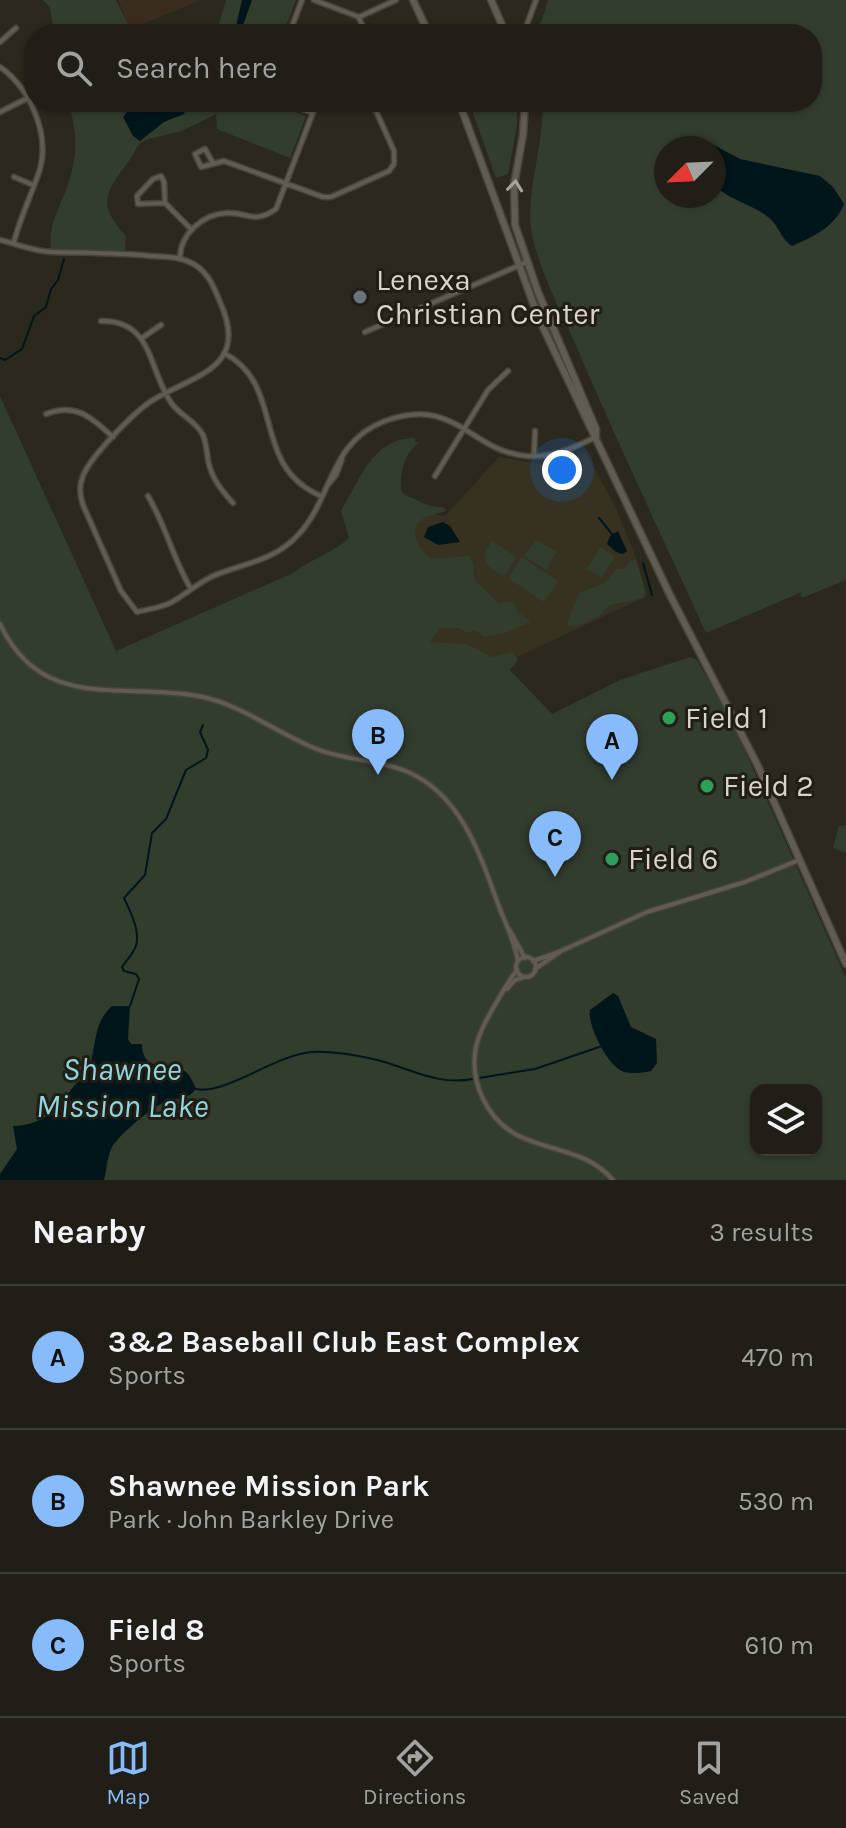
<!DOCTYPE html>
<html lang="en">
<head>
<meta charset="utf-8">
<style>
	body { margin:0; font-family:Karla,sans-serif; background:#2d2b23; color:#f1f3f6 }
	.controls { position:absolute; right:24px; bottom:24px; display:grid; overflow:hidden; border-radius:16px; box-shadow:0 2px 6px #0004 }
	.controls button { width:72px; height:72px; display:grid; place-items:center; padding:0; border:0; border-bottom:2px solid #3d3c35; background:#201e16; color:#f1f3f6; font:40px sans-serif }
	.compass { position:absolute; left:654px; top:136px; width:72px; height:72px; border-radius:50%; background:#201e16; box-shadow:0 2px 6px #0004; rotate:246deg }
	.you { position:absolute; left:562px; top:470px; width:28px; height:28px; margin:-20px; border:6px solid #fff; border-radius:50%; background:#1a73e8; box-shadow:0 0 0 12px #1a73e833 }
	.badge { display:grid; place-items:center; width:52px; height:52px; border-radius:50%; background:#87bbfb; color:#111; font-size:26px; font-weight:700 }
	.pin { position:absolute; translate:-50% -66px; filter:drop-shadow(0 2px 4px #0008) }
	.pin::after { content:''; position:absolute; top:42px; width:28px; height:24px; background:inherit; clip-path:polygon(0 0,100% 0,50% 100%) }
	.list { margin:0; padding:0; list-style:none }
	h2 { display:flex; justify-content:space-between; align-items:center; height:104px; margin:0; padding:0 32px; font-size:34px }
	h2 small { font-size:26px; font-weight:400; color:#a2a2a1 }
	.list li { display:grid; grid-template-columns:52px 1fr auto; gap:24px; align-items:center; box-sizing:border-box; height:144px; padding:0 32px; border-top:2px solid #3d3c35 }
	.list b { display:block; font-size:30px; white-space:nowrap }
	.list p { margin:0; font-size:26px; white-space:nowrap; color:#a2a2a1 }
	.list em { font-size:26px; font-style:normal; color:#a2a2a1 }
	.icon { flex:none; width:44px; height:44px; fill:none; stroke:currentColor; stroke-width:2; stroke-linecap:round; stroke-linejoin:round }
	.map { position:relative; flex:none; width:846px; height:1180px; overflow:hidden }
	.search { position:absolute; background:#201e16; box-shadow:0 2px 6px #0004; left:24px; right:24px; top:24px; height:88px; display:flex; align-items:center; gap:20px; box-sizing:border-box; padding:0 28px; border-radius:32px; color:#a2a2a1; font-size:30px }
	.sheet { height:536px; background:#201e16 }
	nav { display:flex; justify-content:space-around; align-items:center; box-sizing:border-box; height:112px; border-top:2px solid #3d3c35; background:#201e16; font-size:22px; color:#a2a2a1 }
	nav a { display:grid; justify-items:center; gap:4px }
	nav .on { color:#87bbfb }
	.map>svg:first-child { display:block }
	.built { fill:#363121 }
	.medical { fill:#3b2c20 }
	.green { fill:#333d2e; fill-rule:evenodd }
	.water { fill:#00161a }
	.lines { fill:none; stroke-linecap:round; stroke-linejoin:round }
	.stream { stroke:#00161a; stroke-width:2 }
	.minor-casing { stroke:#46433b; stroke-width:7 }
	.secondary-casing { stroke:#46433b; stroke-width:9 }
	.minor { stroke:#605c51; stroke-width:4 }
	.secondary { stroke:#605c51; stroke-width:6 }
	.oneway { stroke:#a7a49b }
	.worship-dot { fill:#6b7280; stroke:#211e15; stroke-width:3 }
	.leisure-dot { fill:#2e9e5b; stroke:#211e15; stroke-width:3 }
	.labels { text-anchor:middle; stroke-width:6; stroke-linejoin:round; paint-order:stroke }
	.poi-label { font-size:30px; fill:#d6d4cd; stroke:#211e15; text-anchor:start }
	.water-label { font-size:32px; font-style:italic; fill:#90d4e0; stroke:#211e15 }
</style>
</head>
<body>
<div class="map">
<svg width="846" height="1180" viewBox="0 0 846 1180">
	<rect width="100%" height="100%" fill="#2b281e"/>
	<path class="built" d="M404,442H420L409,453L398,473L397,486L423,511L445,516L499,457L546,465L560,463L585,452L616,508L637,560L647,596L428,699L359,488Z"/>
	<path class="medical" d="M118,0H201L130,29Z"/>
	<path class="green" d="M43,0H116L133,34H54L50,7Z
		M226,0H296L283,34H216Z
		M548,0H846V580L804,597L800,596L802,592L706,633C664,541 620,448 580,355C564,316 541,276 532,235C524,194 545,146 542,102H812V34H533L542,20ZM666,148H714V196H666Z
		M68,102H268L306,116L290,158L217,129L216,114C204,120 193,126 181,131C170,135 156,136 144,141C136,145 134,154 129,161C106,191 96,205 126,236L125,254L51,252C48,221 60,210 69,181C78,154 77,129 68,102Z
		M469,102H517V125L508,174L496,178Z
		M0,396L116,651L293,573C311,559 333,553 349,538L341,511C360,480 372,438 415,438L416,444C404,455 398,478 402,494C418,499 426,508 444,507L446,511L425,517L416,525C412,538 421,551 431,559L469,556L473,563L475,581L499,603L513,601L518,612L531,622L505,633L484,637L475,630L467,633L460,628H440L430,642L467,644L491,657L513,652L518,660L510,670L552,714L620,680L690,657L697,660L735,728L846,978V1180H0ZM756,1090H816V1150H756Z
		M536,540L557,552L546,570L524,556Z
		M492,541L515,556V560L504,577C486,565 477,561 492,541Z
		M601,547L615,557L601,578L586,569Z
		M522,557L558,581L544,602L508,578Z
		M636,560L645,591L644,598L610,605L599,616L581,625L569,626L567,623L579,593L605,583L616,569H624L630,561Z
		M846,825V853L833,848L839,826Z"/>
	<path class="water" d="M242,0H252L240,34H234Z
		M149,102H179L184,105L188,102L184,114L164,122L140,141L133,136L123,117L127,112H136Z
		M708,142L740,159L820,176L833,187L844,204C835,227 813,237 792,246C781,240 779,225 768,217C752,204 729,200 714,185V148H695L700,143Z
		M443,522L450,526L460,542L438,545L424,537L428,527Z
		M618,531L627,551L623,554L616,552L607,544L610,536Z
		M613,993L618,996L631,1027L656,1039L657,1063L651,1071C644,1073 631,1074 624,1072C608,1067 587,1025 590,1010Z
		M112,1006H130L128,1039L131,1044H142C143,1076 170,1059 186,1072C190,1075 194,1084 196,1089C187,1101 176,1097 163,1103C151,1108 116,1137 111,1149C107,1158 107,1170 104,1180H0V1174L17,1149L13,1126C43,1125 57,1110 73,1087C78,1081 87,1075 90,1068C92,1064 91,1060 92,1056C97,1036 95,1022 112,1006Z"/>
	<g class="lines">
		<path class="stream" d="M0,358L5,360L22,349L34,316L46,307L51,289L58,280L64,259
			M599,518L612,534
			M643,563L652,595
			M130,1006L139,979L136,974L124,971L122,967C126,961 131,956 134,950C143,935 130,911 124,898L145,875L152,833L166,819L186,770L206,758L208,750L200,732L203,725
			M479,1078L535,1069L602,1046
			M196,1089C223,1096 277,1054 312,1052C331,1051 354,1055 373,1059C409,1067 434,1086 473,1079"/>
		<g class="minor-casing">
			<path id="minor" d="M314,0L359,17L396,0
				M359,18L366,34
				M289,34L302,0
				M513,34L526,27L536,0
				M0,42L16,28
				M0,67C30,88 51,135 39,172C31,196 20,218 14,242
				M283,102L313,113
				M344,102L352,104L363,102
				M0,112L28,98
				M213,163L205,149L195,154L201,167L224,161L323,197H331L389,171L394,164V151L372,102
				M161,176L164,182L165,203L138,204L137,196L153,179Z
				M14,177L33,185
				M165,203L191,229
				M0,240C17,244 35,252 53,252C86,253 118,253 151,256C163,257 176,256 187,261C206,268 213,284 220,302C250,368 196,374 153,400C135,411 90,457 83,476C79,485 80,496 83,505L121,591L137,612C148,609 161,608 172,602C186,594 198,583 213,576C244,563 275,561 299,534C333,497 329,442 385,421C456,395 470,452 527,456C553,458 573,448 596,437
				M180,258C180,234 203,214 227,213C249,212 253,225 276,209L317,102
				M101,321C154,320 148,371 172,404C181,416 196,421 203,435C206,443 207,451 208,460C211,477 221,490 233,503
				M365,332L527,262
				M142,338L161,325
				M224,353C287,386 249,465 321,496
				M46,414C76,402 92,418 113,437
				M534,456L535,431
				M435,476L488,390L508,371
				M327,486L336,475L342,459
				M148,496C166,526 173,559 191,589
				M0,624C42,713 123,682 198,696C241,704 275,732 314,748C345,761 379,759 408,772C461,795 480,854 498,904C505,923 515,942 518,961
				M509,929L525,958
				M516 967a10 10 0 1 1 20 0a10 10 0 1 1-20 0Z
				M533,961L559,952
				M535,969L561,951L647,912L745,882L799,860
				M517,970C510,978 506,987 500,996C491,1013 480,1028 476,1047C469,1082 487,1120 519,1136C552,1152 587,1150 613,1180
				M507,989L515,980L522,978"/>
		</g>
		<g class="secondary-casing">
			<path id="secondary" d="M413,0L429,34
				M491,0L506,34
				M459,102L539,319L670,595L757,764L846,964
				M525,102L523,135L514,185L515,225L538,292L596,429V437"/>
		</g>
		<use href="#minor" class="minor"/>
		<use href="#secondary" class="secondary"/>
	</g>
	<defs><path id="oneway-chevron" d="M-2-3.5L2.5 0L-2 3.5" fill="none" stroke-width="1.6" stroke-linecap="round" stroke-linejoin="round" transform="scale(2)"/></defs>
	<use class="oneway" href="#oneway-chevron" transform="translate(515 186) rotate(-84)"/>
	<circle class="worship-dot" cx="360" cy="297" r="8"/>
	<g class="leisure-dot">
		<circle cx="669" cy="718" r="8"/>
		<circle cx="707" cy="786" r="8"/>
		<circle cx="612" cy="859" r="8"/>
	</g>
	<g class="labels">
		<g class="poi-label">
			<text x="376" y="290">Lenexa<tspan x="376" dy="34">Christian Center</tspan></text>
			<text x="685" y="728">Field 1</text>
			<text x="723" y="796">Field 2</text>
			<text x="628" y="869">Field 6</text>
		</g>
		<g class="water-label">
			<text x="122" y="1080">Shawnee<tspan x="122" dy="37">Mission Lake</tspan></text>
		</g>
	</g>
</svg>
<div class="controls">
<button><svg class="icon" aria-label="layers" viewBox="0 0 24 24"><path d="M12 4l9 5-9 5-9-5zM3 14l9 5 9-5"/></svg></button>
</div>
<svg class="compass" viewBox="-18 -18 36 36"><path d="M0-13l5 13h-10z" fill="#e53935"/><path d="M0 13l5-13h-10z" fill="#a2a2a1"/></svg>
<div class="you"></div>
<div class="pin badge" style="left:612px;top:780px">A</div>
<div class="pin badge" style="left:378px;top:775px">B</div>
<div class="pin badge" style="left:555px;top:877px">C</div>
<div class="search"><svg class="icon" aria-label="search" viewBox="0 0 24 24"><circle cx="10" cy="10" r="6"/><path d="M15 15l6 6"/></svg>Search here</div>
</div>
<section class="sheet">
<h2>Nearby<small>3 results</small></h2>
<ul class="list">
<li><span class="badge">A</span><div><b>3&amp;2 Baseball Club East Complex</b><p>Sports</p></div><em>470 m</em></li>
<li><span class="badge">B</span><div><b>Shawnee Mission Park</b><p>Park · John Barkley Drive</p></div><em>530 m</em></li>
<li><span class="badge">C</span><div><b>Field 8</b><p>Sports</p></div><em>610 m</em></li>
</ul>
</section>
<nav>
<a class="on"><svg class="icon" aria-label="map" viewBox="0 0 24 24"><path d="M3 6l6-2 6 2 6-2v14l-6 2-6-2-6 2zM9 4v14M15 6v14"/></svg>Map</a>
<a><svg class="icon" aria-label="directions" viewBox="0 0 24 24"><path d="M12 3l9 9-9 9-9-9zM9 14v-3h6M13 9l2 2-2 2"/></svg>Directions</a>
<a><svg class="icon" aria-label="saved" viewBox="0 0 24 24"><path d="M7 4h10v16l-5-4-5 4z"/></svg>Saved</a>
</nav>
</body>
</html>
